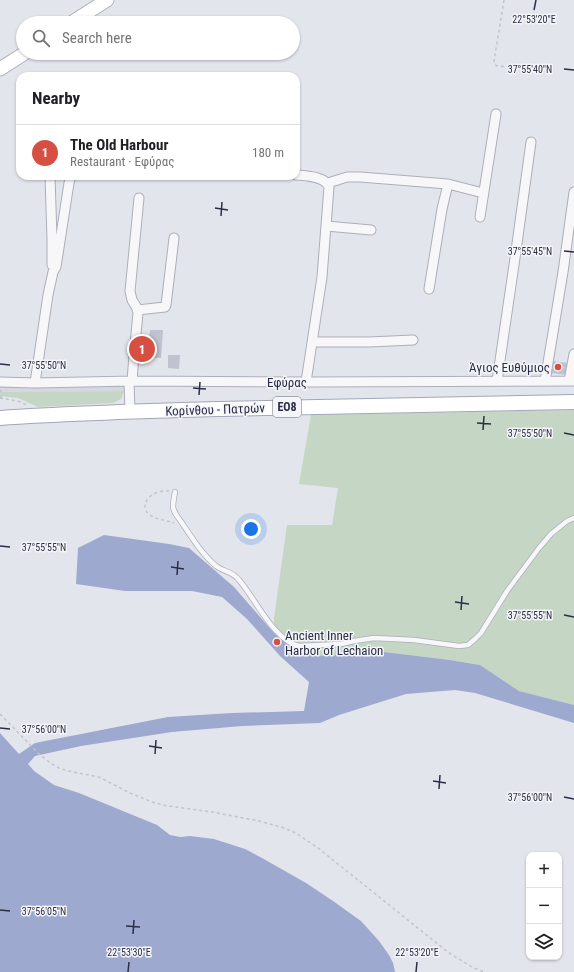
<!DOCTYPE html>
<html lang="en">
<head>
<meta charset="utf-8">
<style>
	body { margin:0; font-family:"Roboto Condensed",sans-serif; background:#f6f6f6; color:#202124 }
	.controls { position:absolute; right:12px; bottom:12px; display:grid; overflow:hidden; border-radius:8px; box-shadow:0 1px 3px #0004 }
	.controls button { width:36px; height:36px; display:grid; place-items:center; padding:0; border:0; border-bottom:1px solid #e0e0e0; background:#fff; color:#202124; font:20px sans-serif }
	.you { position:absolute; left:251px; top:529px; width:14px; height:14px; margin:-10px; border:3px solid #fff; border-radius:50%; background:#1a73e8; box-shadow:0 0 0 6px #1a73e833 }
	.badge { display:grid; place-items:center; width:26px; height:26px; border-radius:50%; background:#d64f43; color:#fff; font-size:13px; font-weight:700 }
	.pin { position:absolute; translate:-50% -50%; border:2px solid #fff; box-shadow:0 1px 4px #0006 }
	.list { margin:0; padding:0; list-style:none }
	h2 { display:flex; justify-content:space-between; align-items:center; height:52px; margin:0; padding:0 16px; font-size:17px }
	h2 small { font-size:13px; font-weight:400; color:#757577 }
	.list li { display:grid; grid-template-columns:26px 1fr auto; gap:12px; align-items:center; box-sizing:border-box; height:56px; padding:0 16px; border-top:1px solid #e0e0e0 }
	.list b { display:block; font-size:15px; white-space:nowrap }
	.list p { margin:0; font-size:13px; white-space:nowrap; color:#757577 }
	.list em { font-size:13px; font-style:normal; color:#757577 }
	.icon { flex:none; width:22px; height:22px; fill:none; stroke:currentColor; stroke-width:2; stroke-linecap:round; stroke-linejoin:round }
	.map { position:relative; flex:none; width:574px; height:972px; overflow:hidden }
	.search { position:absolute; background:#fff; box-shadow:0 1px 3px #0004; left:16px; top:16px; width:284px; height:44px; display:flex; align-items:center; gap:10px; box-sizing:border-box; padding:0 14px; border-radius:22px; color:#757577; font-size:15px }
	.panel { position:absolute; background:#fff; box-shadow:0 1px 3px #0004; left:16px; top:72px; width:284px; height:108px; border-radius:12px }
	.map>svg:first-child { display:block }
	.built { fill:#d5d7e1 }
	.green { fill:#c5d6c4 }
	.water { fill:#9da9ce }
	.building { fill:#c0c2cf }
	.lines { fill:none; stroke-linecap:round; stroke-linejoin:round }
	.lane-casing { stroke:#acaeba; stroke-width:6 }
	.street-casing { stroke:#acaeba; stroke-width:11 }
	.secondary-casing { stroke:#acaeba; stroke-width:15 }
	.primary-casing { stroke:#a2a6b9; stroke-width:16 }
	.path { stroke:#c2c3cb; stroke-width:1.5; stroke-dasharray:3 3; stroke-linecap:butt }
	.lane { stroke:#f7f7fa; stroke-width:4.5 }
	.street { stroke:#f7f7fa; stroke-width:9 }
	.secondary { stroke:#fff; stroke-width:13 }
	.primary { stroke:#fff; stroke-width:14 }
	.ticks { fill:none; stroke:#2a2e46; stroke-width:1.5 }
	.poi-dot { fill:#d64f43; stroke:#f4f5f9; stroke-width:1.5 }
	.labels { text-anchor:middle; stroke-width:3; stroke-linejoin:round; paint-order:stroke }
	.shield { fill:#f4f5f9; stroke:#676a7c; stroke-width:1 }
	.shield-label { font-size:12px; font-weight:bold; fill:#2a2e46 }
	.poi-label { font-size:13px; fill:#2a2e46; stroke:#f4f5f9; text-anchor:end }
	.street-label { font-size:13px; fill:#2a2e46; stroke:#f4f5f9 }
	.ticks-label { font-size:10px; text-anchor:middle; fill:#2a2e46; stroke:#f4f5f9; stroke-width:3; stroke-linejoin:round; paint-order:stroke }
</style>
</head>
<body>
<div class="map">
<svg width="574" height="972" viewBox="0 0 574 972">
	<rect width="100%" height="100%" fill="#e3e5ec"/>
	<path class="built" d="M124,387V391L0,392V388Z"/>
	<path class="green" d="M122,384L124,387L0,388V385Z
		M124,391L121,399L113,403L38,407L18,398L0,396V392Z
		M574,410V705L519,691L480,665L450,660L384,652L323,656L296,651L274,633V618L287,525H332L338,488L299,484L311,415Z"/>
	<path class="water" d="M104,535L169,544L189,548L234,587L274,633L296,651L323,656L384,652L450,660L480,665L519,691L574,705V723L475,693L455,690L406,694L339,715L320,723L242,726L172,732L81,746L35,756L28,764L34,771L54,785L79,793L157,825L170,835L180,837L190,836L214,839L245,849L262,858L306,883L333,901L361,921L379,941L389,955L393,963L395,972H0V733L19,754L35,743L168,717L232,713L304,711L309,682L280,656L247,619L222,597L192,591H125L76,584L78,548Z"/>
	<path class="building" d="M150,330H163L161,358L134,357L135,341L149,342Z
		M168,355H180L179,369L168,368Z
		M553,361L568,363L566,375L551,373Z"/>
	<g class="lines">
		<g class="lane-casing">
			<path id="lane" d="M175,492C174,497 173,503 173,507C174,514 179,518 182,523C192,538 202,554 216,566C224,572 232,571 239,580C255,598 274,641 299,646L341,644L354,641L374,638L414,640L459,646L468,645L475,639L481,633L507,591L539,548L551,534L567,521L574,518"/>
		</g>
		<g class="street-casing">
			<path id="street" d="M296,175C306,176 325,176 329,187L322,277L306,382
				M50,176L52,239V265
				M328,183L347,177H360L448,184L442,209L429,289
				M448,184L483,193
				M480,217L496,114
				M326,226L371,230
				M137,310L165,307L166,305L174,238
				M312,342H369L413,340
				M129,381L130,412
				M132,381L134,355L138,313L137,308L132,300L130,291L139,198
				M497,381L515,258L531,142
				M545,381L563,272L574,192
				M569,381L574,354
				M0,382L35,383L132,381L306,382L574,381
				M35,383L48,295L53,272L56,267L69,183L71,176"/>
		</g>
		<g class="secondary-casing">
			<path id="secondary" d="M71,23L107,0
				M0,69L25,53"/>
		</g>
		<g class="primary-casing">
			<path id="primary" d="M0,418C73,413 147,411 220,409C338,406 456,404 574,402"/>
		</g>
		<path class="path" d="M504,0L494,61L495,65L498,66L508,67
			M0,398L18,401L27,405
			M1,398V390
			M169,491C159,490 145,495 145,507C145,510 147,513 150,515C157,520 166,520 174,523
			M0,714L40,755L52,764L59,768L68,771L99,777L130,793L155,803L168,806L212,812L259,821L284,828L296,833L318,848L449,953L472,967L484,972"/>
		<use href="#lane" class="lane"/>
		<use href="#street" class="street"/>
		<use href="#secondary" class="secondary"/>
		<use href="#primary" class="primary"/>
	</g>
	<path class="ticks" d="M534,10L536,0M564,69L574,70M215,208L228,210M221,216L222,202M564,251L574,252M0,364L10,365M193,388L206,389M199,395L200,382M477,423L491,424M483,430L484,416M564,433L574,435M0,546L10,547M171,567L184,569M177,575L178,561M455,602L469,604M461,610L462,596M564,615L574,617M0,728L10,729M149,746L162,748M155,754L156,740M433,781L446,783M439,789L440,775M564,797L574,799M0,910L10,911M126,926L140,927M133,934L134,920M128,972L129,962M416,972L417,962"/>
	<g class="poi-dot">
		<circle cx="558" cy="367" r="4"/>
		<circle cx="277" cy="642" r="4"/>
	</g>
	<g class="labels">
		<rect class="shield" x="273" y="397" width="28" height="20" rx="3"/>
		<g class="shield-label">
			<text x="287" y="411">ΕΟ8</text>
		</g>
		<g class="poi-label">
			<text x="550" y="372">Άγιος Ευθύμιος</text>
			<text x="285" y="640" text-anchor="start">Ancient Inner<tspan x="285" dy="15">Harbor of Lechaion</tspan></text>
		</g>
		<g class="street-label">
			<text x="287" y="387">Εφύρας</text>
			<text transform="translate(215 409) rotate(-2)" y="5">Κορίνθου - Πατρών</text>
		</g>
	</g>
	<g class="ticks-label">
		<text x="534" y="23">22°53'20"E</text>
		<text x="530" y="73">37°55'40"N</text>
		<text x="530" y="255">37°55'45"N</text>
		<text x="44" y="369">37°55'50"N</text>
		<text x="530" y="437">37°55'50"N</text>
		<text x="44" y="551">37°55'55"N</text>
		<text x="530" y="619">37°55'55"N</text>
		<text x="44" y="733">37°56'00"N</text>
		<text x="530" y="801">37°56'00"N</text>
		<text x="44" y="915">37°56'05"N</text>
		<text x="129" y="956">22°53'30"E</text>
		<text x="417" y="956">22°53'20"E</text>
	</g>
</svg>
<div class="controls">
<button>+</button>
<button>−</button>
<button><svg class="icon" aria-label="layers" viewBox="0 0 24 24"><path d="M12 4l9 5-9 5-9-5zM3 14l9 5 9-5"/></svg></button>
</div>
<div class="you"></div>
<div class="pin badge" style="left:142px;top:349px">1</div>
<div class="search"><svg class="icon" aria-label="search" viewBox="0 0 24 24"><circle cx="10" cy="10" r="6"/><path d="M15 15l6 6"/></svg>Search here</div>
<section class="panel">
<h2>Nearby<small></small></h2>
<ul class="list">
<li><span class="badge">1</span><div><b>The Old Harbour</b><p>Restaurant · Εφύρας</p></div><em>180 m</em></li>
</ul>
</section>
</div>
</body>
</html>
